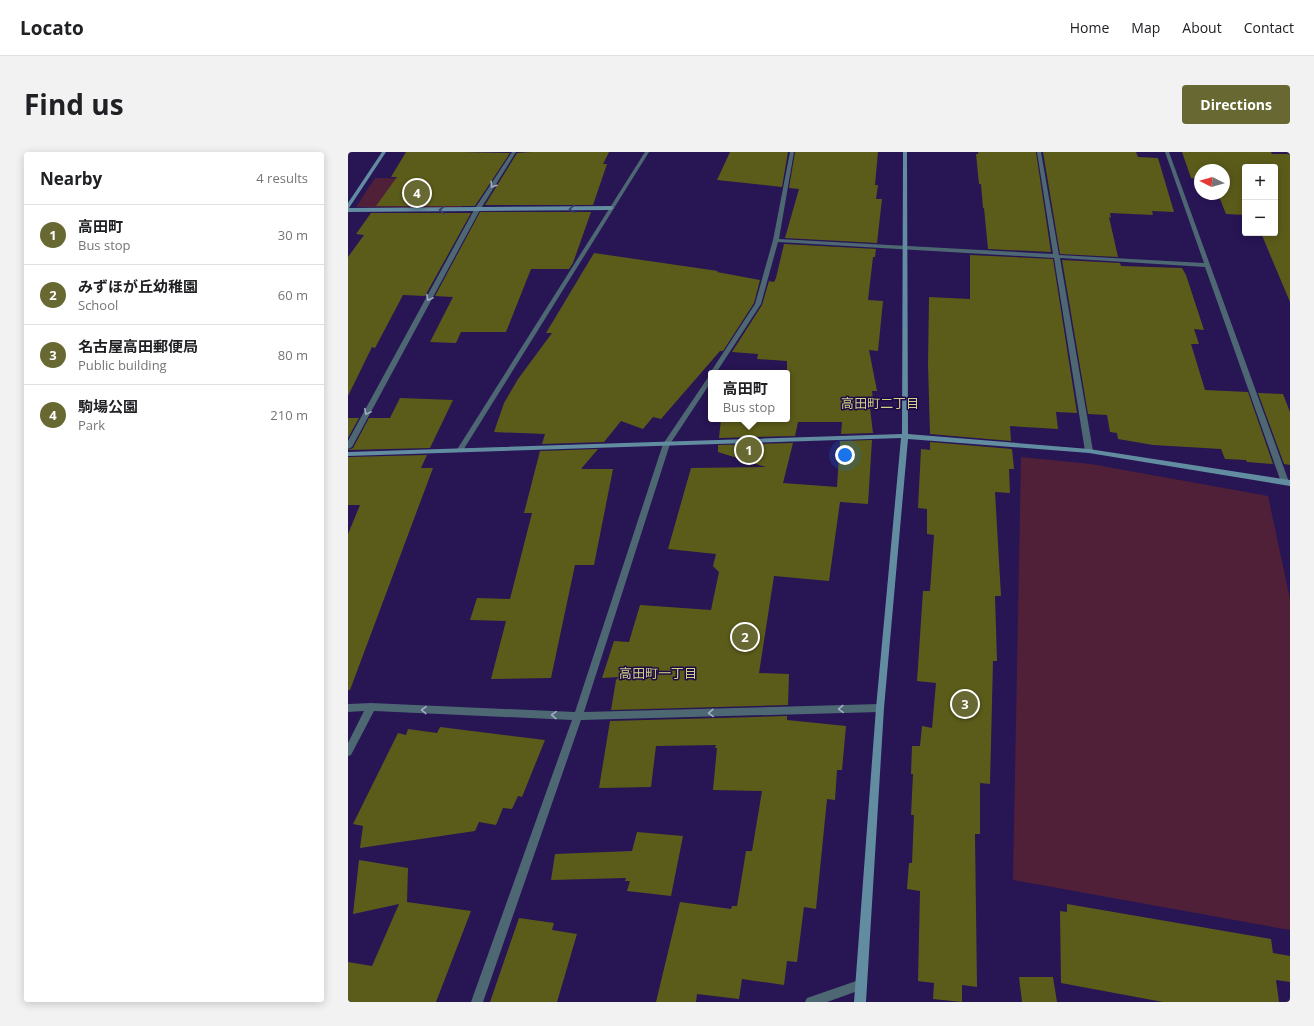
<!DOCTYPE html>
<html lang="en">
<head>
<meta charset="utf-8">
<style>
	body { margin:0; font-family:"Open Sans","Noto Sans JP",sans-serif; background:#f2f2f2; color:#202124 }
	.controls { position:absolute; right:12px; top:12px; display:grid; overflow:hidden; border-radius:4px; box-shadow:0 2px 10px #0003 }
	.controls button { width:36px; height:36px; display:grid; place-items:center; padding:0; border:0; border-bottom:1px solid #e0e0e0; background:#fff; color:#202124; font:20px sans-serif }
	.compass { position:absolute; left:846px; top:12px; width:36px; height:36px; border-radius:50%; background:#fff; box-shadow:0 2px 10px #0003; rotate:276deg }
	.you { position:absolute; left:497px; top:303px; width:14px; height:14px; margin:-10px; border:3px solid #fff; border-radius:50%; background:#1a73e8; box-shadow:0 0 0 6px #1a73e833 }
	.badge { display:grid; place-items:center; width:26px; height:26px; border-radius:50%; background:#676832; color:#fff; font-size:13px; font-weight:700 }
	.pin { position:absolute; translate:-50% -50%; border:2px solid #fff; box-shadow:0 1px 4px #0006 }
	.popup { position:absolute; left:360px; top:218px; width:82px; height:52px; box-sizing:border-box; display:grid; place-content:center; border-radius:4px; background:#fff; filter:drop-shadow(0 1px 3px #0005); font-size:13px; white-space:nowrap; color:#757577 }
	.popup b { font-size:15px; color:#202124 }
	.popup::after { content:''; position:absolute; left:50%; top:100%; margin-left:-8px; border:8px solid transparent; border-top-color:#fff }
	.list { margin:0; padding:0; list-style:none }
	h2 { display:flex; justify-content:space-between; align-items:center; height:52px; margin:0; padding:0 16px; font-size:17px }
	h2 small { font-size:13px; font-weight:400; color:#757577 }
	.list li { display:grid; grid-template-columns:26px 1fr auto; gap:12px; align-items:center; box-sizing:border-box; height:60px; padding:0 16px; border-top:1px solid #e0e0e0 }
	.list b { display:block; font-size:15px; white-space:nowrap }
	.list p { margin:0; font-size:13px; white-space:nowrap; color:#757577 }
	.list em { font-size:13px; font-style:normal; color:#757577 }
	.map { position:relative; flex:none; width:942px; height:850px; overflow:hidden; border-radius:4px }
	header { display:flex; align-items:center; gap:24px; box-sizing:border-box; height:56px; padding:0 20px; background:#fff; border-bottom:1px solid #e0e0e0 }
	header strong { font-size:19px }
	nav { display:flex; gap:22px; margin-inline-start:auto; font-size:14px }
	.intro { display:flex; align-items:center; justify-content:space-between; box-sizing:border-box; height:96px; padding:0 24px }
	h1 { margin:0; font-size:28px }
	.button { padding:10px 18px; border-radius:4px; background:#676832; color:#fff; font-size:14px; font-weight:700 }
	main { display:flex; gap:24px; padding:0 24px }
	aside { flex:1; background:#fff; border-radius:4px; box-shadow:0 2px 10px #0003 }
	.map>svg:first-child { display:block }
	.green { fill:#502039 }
	.building { fill:#5c5c1a }
	.lines { fill:none; stroke-linecap:round; stroke-linejoin:round }
	.street { fill:#4d6773; fill-rule:evenodd }
	.secondary { fill:#628ca0; fill-rule:evenodd }
	.oneway { stroke:#a4abc9 }
	.oneway2 { stroke:#393d6c }
	.labels { text-anchor:middle; stroke-width:3; stroke-linejoin:round; paint-order:stroke }
	.neighbourhood-label { font-size:13px; fill:#d0d284; stroke:#1e0949 }
</style>
</head>
<body>
<header>
<strong>Locato</strong>
<nav><a>Home</a><a>Map</a><a>About</a><a>Contact</a></nav>
</header>
<div class="intro"><h1>Find us</h1><a class="button">Directions</a></div>
<main>
<aside>
<h2>Nearby<small>4 results</small></h2>
<ul class="list">
<li><span class="badge">1</span><div><b>高田町</b><p>Bus stop</p></div><em>30 m</em></li>
<li><span class="badge">2</span><div><b>みずほが丘幼稚園</b><p>School</p></div><em>60 m</em></li>
<li><span class="badge">3</span><div><b>名古屋高田郵便局</b><p>Public building</p></div><em>80 m</em></li>
<li><span class="badge">4</span><div><b>駒場公園</b><p>Park</p></div><em>210 m</em></li>
</ul>
</aside>
<div class="map">
<svg width="942" height="850" viewBox="0 0 942 850">
	<rect width="100%" height="100%" fill="#271554"/>
	<path class="green" d="M27,26L130,27L113,56L8,55Z
		M673,305L743,312L920,344L942,447V778L665,728Z"/>
	<path class="building" d="M58,0H114L162,1L127,54H28L49,25H43Z
		M184,0H261L255,12H259L245,53H137L169,1Z
		M382,0H440L434,35L369,28Z
		M447,0H530L527,33H530L528,47H534L529,91L437,86L451,37L441,36Z
		M630,0H688L703,100L640,97L636,56H635L633,32H631L628,2H630Z
		M695,0H788L790,5L810,6L826,60L804,59L805,63L762,61L763,66L761,65L770,105L712,102Z
		M834,0H923L924,2H942V150L913,81H927V15H897V63L878,62L870,42H876V18H852V27L843,26Z
		M132,60H243L225,111L221,117H183L158,180H113L108,191L82,190L105,145L87,144Z
		M23,61H123L77,144L55,143L27,196L24,195L0,244V105L16,83L8,82Z
		M436,92L528,97L527,105H525L520,148L535,149L530,199L521,198L529,239H524L526,256H522L525,281L493,282L494,270H450L447,284L371,286L373,267H439V209L409,207L410,202L384,200L414,153L421,129L426,130L428,126Z
		M246,101L370,119L369,120L412,128L406,151L375,199H372L313,267L305,265L295,277L273,269L256,290L194,292L197,282L146,280L156,251L170,227L204,181H198Z
		M622,103L705,107L729,261L708,260L710,277L662,274L663,289L582,282L580,212L581,145L622,147Z
		M714,108L772,111L773,114L834,116L838,123L856,178L846,177L851,192H843L857,238L900,240L925,312L899,310L898,308L877,307L873,297L805,293L770,287L769,281L762,280L759,263L740,262Z
		M910,241L935,242L942,260V313L936,312Z
		M52,246L105,248L82,296L0,298L5,296L21,266H42Z
		M0,266H11L0,286Z
		M524,288L520,352L492,350L481,429L426,424L411,521L441,522L440,553L263,558L268,528L271,525L254,526L266,489L281,490L292,453L363,458L371,420L365,414L368,402L320,397L343,316L418,315L370,300V293L445,291L435,331L489,335L492,289Z
		M582,290L664,297L666,317H661L662,341L647,340L653,444H647L649,509H645L642,632L632,631V682H627L629,835L614,833V850L585,847L586,831L570,829L572,739L559,737L561,711H564L566,663H563L565,622H563L564,594H572L574,574L584,576L588,531L569,529L575,439H582L586,383L579,382V357L570,356L573,297L582,298Z
		M250,297L233,317H265L246,413H227L203,526L143,527L158,469L122,468L129,446L162,447L184,361H176L192,299Z
		M79,303L73,316H85L2,538H0V382L12,353H0V305Z
		M439,564V568L498,574L494,618H489L487,648L479,647L468,757L456,755L449,810L439,809L436,833L394,827L391,847L349,842L348,850H308L332,750L383,757L384,754H389L398,699H404L414,639L365,638L369,596H367L368,593L308,594L303,635L251,636L262,569Z
		M92,575L197,588L174,645L170,644L164,657L155,656L148,673L131,670L127,679L12,696L15,674L5,672L50,581L58,583L60,577L89,581Z
		M289,680L335,684L323,744L279,739L282,729H277L278,726L203,728L207,702L284,699Z
		M11,708L60,716L59,750L123,759L88,850H0V810L24,814L51,752L5,762Z
		M719,752L923,787L925,801L942,804V830L928,828L931,850H815L713,831L712,759L719,760Z
		M171,766L206,771L204,778L229,782L209,850H142Z
		M671,825H705L709,850H674Z"/>
	<g class="lines">
		<path class="street" d="M164,0H168L132,58L4,295L0,297V289L126,58Z
			M297,0H301L114,300H110L108,298L110,296Z
			M442,0H446L431,87L705,102L689,0H693L711,103L856,111L817,0H821L941,330L940,332H934L933,330L857,115L712,106L745,299L741,301L737,299L706,106L430,90L413,152L368,221H363V222L362,221L407,152L425,88Z
			M363,223V230L322,292L236,560L532,552L535,553L536,556L535,559L532,560L233,568L135,850H123L224,568L26,559L3,603L0,604V591L16,559L0,560V552L23,551L227,560L315,292L361,224Z
			M514,827L518,828L519,832L518,836L479,850H457L459,846Z"/>
		<path class="secondary" d="M34,0H38L1,56L263,54L266,56L263,58L0,60V51Z
			M555,0H559L560,282L741,297L942,328V334L741,301L560,287L536,556L518,850H506L528,556L553,286L0,304V300L554,282Z"/>
	</g>
	<defs><path id="oneway-chevron" d="M-2-3.5L2.5 0L-2 3.5" fill="none" stroke-width="1.6" stroke-linecap="round" stroke-linejoin="round"/></defs>
	<g class="oneway">
		<use href="#oneway-chevron" transform="translate(145 33) rotate(123)"/>
		<use href="#oneway-chevron" transform="translate(81 146) rotate(118)"/>
		<use href="#oneway-chevron" transform="translate(19 260) rotate(118)"/>
		<use href="#oneway-chevron" transform="translate(493 557) rotate(178)"/>
		<use href="#oneway-chevron" transform="translate(76 558) rotate(-178)"/>
		<use href="#oneway-chevron" transform="translate(363 561) rotate(178)"/>
		<use href="#oneway-chevron" transform="translate(206 563) rotate(-178)"/>
	</g>
	<g class="oneway2">
		<use href="#oneway-chevron" transform="translate(224 57) rotate(179)"/>
		<use href="#oneway-chevron" transform="translate(94 58) rotate(-180)"/>
	</g>
	<g class="labels">
		<g class="neighbourhood-label">
			<text x="532" y="256">高田町二丁目</text>
			<text x="310" y="526">高田町一丁目</text>
		</g>
	</g>
</svg>
<div class="controls">
<button>+</button>
<button>−</button>
</div>
<svg class="compass" viewBox="-18 -18 36 36"><path d="M0-13l5 13h-10z" fill="#e53935"/><path d="M0 13l5-13h-10z" fill="#757577"/></svg>
<div class="you"></div>
<div class="pin badge" style="left:401px;top:298px">1</div>
<div class="popup"><b>高田町</b>Bus stop</div>
<div class="pin badge" style="left:397px;top:485px">2</div>
<div class="pin badge" style="left:617px;top:552px">3</div>
<div class="pin badge" style="left:69px;top:41px">4</div>
</div>
</main>
</body>
</html>
